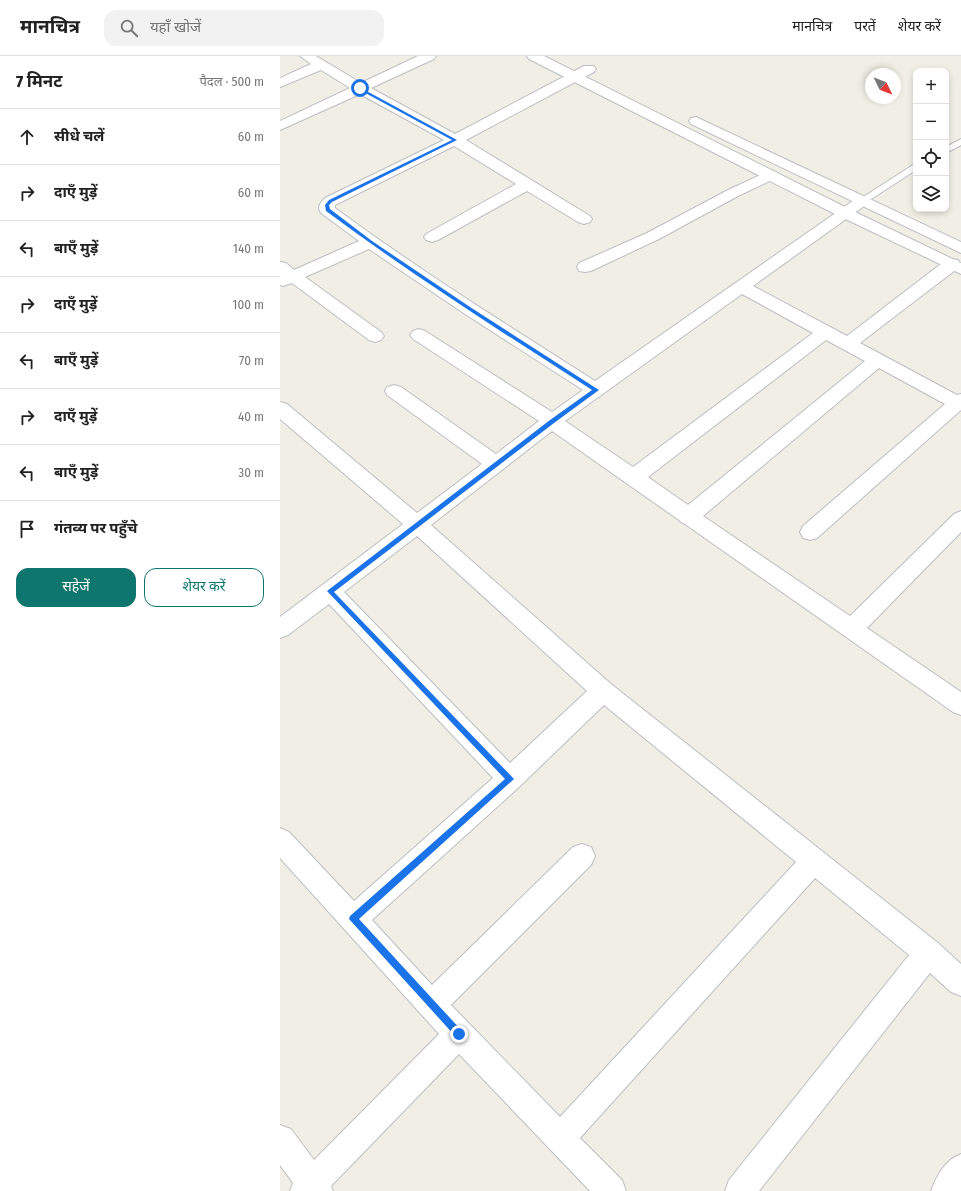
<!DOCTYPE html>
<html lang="hi">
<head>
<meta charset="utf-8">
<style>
	body { margin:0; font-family:"Fira Sans Condensed","Noto Sans Devanagari",sans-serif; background:#f2f2f2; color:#222 }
	.controls { position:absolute; right:12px; top:12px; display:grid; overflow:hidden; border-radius:8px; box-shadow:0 2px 6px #0003 }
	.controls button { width:36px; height:36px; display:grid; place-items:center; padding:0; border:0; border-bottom:1px solid #e0e0e0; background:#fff; color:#222; font:20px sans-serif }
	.compass { position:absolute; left:585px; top:12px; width:36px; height:36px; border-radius:50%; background:#fff; box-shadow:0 2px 6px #0003; rotate:133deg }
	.stop { position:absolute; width:12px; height:12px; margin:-9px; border:3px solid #1a73e8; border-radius:50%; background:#fff }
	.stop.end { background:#1a73e8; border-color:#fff; box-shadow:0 1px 4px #0008 }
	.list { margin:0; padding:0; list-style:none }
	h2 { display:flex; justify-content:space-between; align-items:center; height:52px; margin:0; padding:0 16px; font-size:17px }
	h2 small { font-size:13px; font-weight:400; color:#767676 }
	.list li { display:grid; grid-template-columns:26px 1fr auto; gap:12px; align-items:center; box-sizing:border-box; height:56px; padding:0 16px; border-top:1px solid #e0e0e0 }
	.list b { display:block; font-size:15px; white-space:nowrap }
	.list em { font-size:13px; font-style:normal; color:#767676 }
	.actions { display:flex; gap:8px; padding:12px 16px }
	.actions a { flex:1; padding:9px 0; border:1px solid #0f766e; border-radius:12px; text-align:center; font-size:14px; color:#0f766e }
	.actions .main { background:#0f766e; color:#fff }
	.icon { flex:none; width:22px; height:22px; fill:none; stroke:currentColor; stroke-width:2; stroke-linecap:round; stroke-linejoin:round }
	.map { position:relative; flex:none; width:681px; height:1135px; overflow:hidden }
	header { display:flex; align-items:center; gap:24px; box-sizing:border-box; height:56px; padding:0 20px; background:#fff; border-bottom:1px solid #e0e0e0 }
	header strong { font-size:19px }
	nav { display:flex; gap:22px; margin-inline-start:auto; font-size:14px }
	.search { width:280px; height:36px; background:#f2f2f2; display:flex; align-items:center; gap:10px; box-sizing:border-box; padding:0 14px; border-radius:12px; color:#767676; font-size:15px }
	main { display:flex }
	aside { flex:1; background:#fff }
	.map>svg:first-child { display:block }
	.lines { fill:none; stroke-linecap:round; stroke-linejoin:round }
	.service-casing { stroke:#babdc2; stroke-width:2 }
	.minor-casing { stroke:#babdc2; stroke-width:2 }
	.tertiary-casing { stroke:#babdc2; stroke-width:2 }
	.service { fill:#fff; fill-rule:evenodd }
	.minor { fill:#fff; fill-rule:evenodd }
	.tertiary { fill:#fff; fill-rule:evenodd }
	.route { fill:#1a73e8 }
</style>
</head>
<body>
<header>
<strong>मानचित्र</strong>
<div class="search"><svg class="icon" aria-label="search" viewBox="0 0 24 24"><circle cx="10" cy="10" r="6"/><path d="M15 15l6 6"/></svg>यहाँ खोजें</div>
<nav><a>मानचित्र</a><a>परतें</a><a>शेयर करें</a></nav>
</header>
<main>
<aside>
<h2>7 मिनट<small>पैदल · 500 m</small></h2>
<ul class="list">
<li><svg class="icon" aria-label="ahead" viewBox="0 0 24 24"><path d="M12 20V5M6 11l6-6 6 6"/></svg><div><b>सीधे चलें</b></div><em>60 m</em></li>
<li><svg class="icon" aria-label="right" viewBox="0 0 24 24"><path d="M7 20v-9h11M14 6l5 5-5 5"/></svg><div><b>दाएँ मुड़ें</b></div><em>60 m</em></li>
<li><svg class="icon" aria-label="left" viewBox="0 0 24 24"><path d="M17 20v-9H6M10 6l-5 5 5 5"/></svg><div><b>बाएँ मुड़ें</b></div><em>140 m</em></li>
<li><svg class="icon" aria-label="right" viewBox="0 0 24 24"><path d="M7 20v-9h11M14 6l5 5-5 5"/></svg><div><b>दाएँ मुड़ें</b></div><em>100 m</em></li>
<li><svg class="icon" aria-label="left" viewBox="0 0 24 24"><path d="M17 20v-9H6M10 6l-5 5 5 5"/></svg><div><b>बाएँ मुड़ें</b></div><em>70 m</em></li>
<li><svg class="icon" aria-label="right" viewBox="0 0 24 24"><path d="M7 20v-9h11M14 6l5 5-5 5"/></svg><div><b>दाएँ मुड़ें</b></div><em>40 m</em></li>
<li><svg class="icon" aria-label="left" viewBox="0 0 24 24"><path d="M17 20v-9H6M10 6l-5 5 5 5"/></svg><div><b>बाएँ मुड़ें</b></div><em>30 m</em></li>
<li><svg class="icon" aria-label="arrive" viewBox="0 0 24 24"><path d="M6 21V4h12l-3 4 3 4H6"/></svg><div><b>गंतव्य पर पहुँचे</b></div></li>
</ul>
<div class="actions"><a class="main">सहेजें</a><a>शेयर करें</a></div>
</aside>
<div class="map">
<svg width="681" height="1135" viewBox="0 0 681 1135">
	<rect width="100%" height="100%" fill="#f1efe5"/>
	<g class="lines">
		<g class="service-casing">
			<path id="service" d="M681,83V89L666,97V91Z
				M636,107V114L585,147L582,148L577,145Z"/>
		</g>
		<g class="minor-casing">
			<path id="minor" d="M20,0H36L81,27L138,0H156L154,3L91,32L175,78L304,10H314L316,13L314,16L186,84L310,160L312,163L310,166L304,168L298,166L247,135L158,184L152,186L146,184L144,181L146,178L236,128L174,90L55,149V152C139,214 227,269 315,325L577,142L582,140L587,142L590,145L587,148L473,230L567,280L666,204L672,203L678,204L680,208L678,212L580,287L677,339L681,338V354L537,482L530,484L523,482L520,476L523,470L665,348L599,312L423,460L570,560L674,458L681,455V476L587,572L681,636V659L673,656L405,468L401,466L399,464L272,375L151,469L331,628L658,887L681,908V940L671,936L650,917L479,1135H445L449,1124L629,899L535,822L300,1082L342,1124L346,1135H310L179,998L51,1130L53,1135H10L13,1127L0,1109V1069L11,1073L34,1104L159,978L0,802V772L9,776L74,845L213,722L49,548L8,579L0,582V561L123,468L0,363V346L7,348L137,457L202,408L107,339L105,335L107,331L114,329L121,331L216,398L259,365L133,283L130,279L133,275L139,273L145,275L272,356L303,334L182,256L89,193L25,221L101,276L104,280L101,284L95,286L89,284L12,227L3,230L0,229V206L6,207L14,214L79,185L41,157C37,151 40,147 45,142L164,84L80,38L0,74V65L70,32L41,14L0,31V22L31,8ZM462,238L533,277L353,411L285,365ZM546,284L585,305L408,449L368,421ZM137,480L307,635L230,707L64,536ZM324,649L516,806L280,1061L171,949L311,809L315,800L311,791L302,788L293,791L152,929L92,864L239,731Z
				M491,114L496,116L499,119L496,122L458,140L379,183L311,215L305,216L299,215L297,211L299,207L367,177L448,134Z
				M681,1098V1135H651C657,1119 665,1104 681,1098Z"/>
		</g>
		<g class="tertiary-casing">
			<path id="tertiary" d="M247,0H264L571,154L681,207V218L559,160L249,3Z
				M416,61L681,186V197L411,68L409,65L411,62Z"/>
		</g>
		<use href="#service" class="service"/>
		<use href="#minor" class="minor"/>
		<use href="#tertiary" class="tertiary"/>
	</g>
	<path class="route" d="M78,32H81L177,84L52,146L49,149L50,153L92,185L190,251L319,334L274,367L54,536L234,723L79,863L182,975L183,978L182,981L179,982L176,981L69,863L70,860L225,723L47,535L270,364L312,334C222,276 132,219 46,155L45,149L49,144L172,84L78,33Z"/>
</svg>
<div class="controls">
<button>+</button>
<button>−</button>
<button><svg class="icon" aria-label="locate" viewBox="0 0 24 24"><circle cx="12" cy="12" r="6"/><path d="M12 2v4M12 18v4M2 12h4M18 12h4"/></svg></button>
<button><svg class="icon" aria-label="layers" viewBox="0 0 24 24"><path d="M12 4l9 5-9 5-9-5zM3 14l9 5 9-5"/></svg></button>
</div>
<svg class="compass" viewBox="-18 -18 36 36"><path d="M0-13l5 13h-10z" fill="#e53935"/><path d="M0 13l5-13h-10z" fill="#767676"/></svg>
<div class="stop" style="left:80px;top:32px"></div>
<div class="stop end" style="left:179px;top:978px"></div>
</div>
</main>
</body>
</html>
